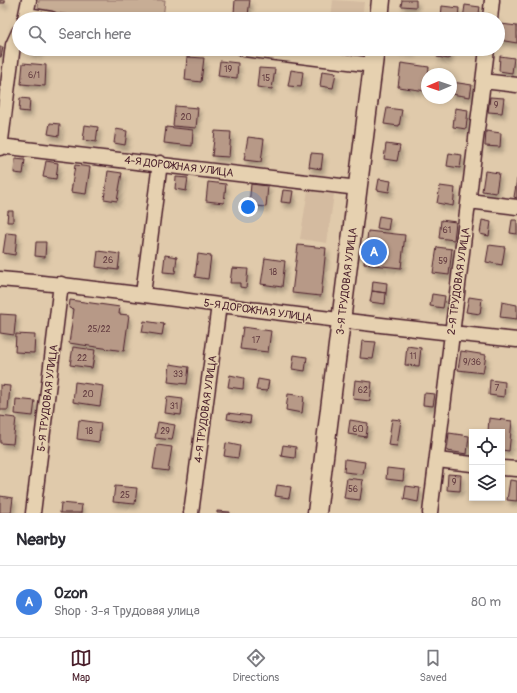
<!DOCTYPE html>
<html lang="en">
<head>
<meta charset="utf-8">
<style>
	body { margin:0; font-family:Pangolin,sans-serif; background:#f2f2f3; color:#2b2b33 }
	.controls { position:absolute; right:12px; bottom:12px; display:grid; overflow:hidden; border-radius:0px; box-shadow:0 2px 6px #0003 }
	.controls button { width:36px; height:36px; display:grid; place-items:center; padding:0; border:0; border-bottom:1px solid #e1e1e2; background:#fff; color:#2b2b33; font:20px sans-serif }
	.compass { position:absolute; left:421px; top:68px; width:36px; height:36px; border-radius:50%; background:#fff; box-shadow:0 2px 6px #0003; rotate:268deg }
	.you { position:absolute; left:248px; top:207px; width:14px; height:14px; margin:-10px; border:3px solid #fff; border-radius:50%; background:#1a73e8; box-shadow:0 0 0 6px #1a73e833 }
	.badge { display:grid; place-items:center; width:26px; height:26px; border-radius:50%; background:#4a1f2b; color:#fff; font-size:13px; font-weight:700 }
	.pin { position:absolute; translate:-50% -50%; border:2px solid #fff; box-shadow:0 1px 4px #0006 }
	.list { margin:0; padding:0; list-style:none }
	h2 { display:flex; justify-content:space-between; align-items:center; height:52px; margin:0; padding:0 16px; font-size:17px }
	h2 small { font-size:13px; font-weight:400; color:#7c7c81 }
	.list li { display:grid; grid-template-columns:26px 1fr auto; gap:12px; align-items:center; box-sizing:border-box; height:72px; padding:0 16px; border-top:1px solid #e1e1e2 }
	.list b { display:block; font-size:15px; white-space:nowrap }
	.list p { margin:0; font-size:13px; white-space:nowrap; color:#7c7c81 }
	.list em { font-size:13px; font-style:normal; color:#7c7c81 }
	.icon { flex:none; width:22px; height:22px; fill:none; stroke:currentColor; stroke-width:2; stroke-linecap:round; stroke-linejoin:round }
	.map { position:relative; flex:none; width:517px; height:513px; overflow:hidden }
	.search { position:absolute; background:#fff; box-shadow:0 2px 6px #0003; left:12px; right:12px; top:12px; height:44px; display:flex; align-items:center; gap:10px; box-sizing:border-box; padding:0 14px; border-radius:22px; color:#7c7c81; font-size:15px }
	.sheet { height:124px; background:#fff }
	nav { display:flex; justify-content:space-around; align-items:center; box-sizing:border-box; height:56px; border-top:1px solid #e1e1e2; background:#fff; font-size:11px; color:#7c7c81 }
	nav a { display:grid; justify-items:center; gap:2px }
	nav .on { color:#4a1f2b }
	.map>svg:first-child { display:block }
	.built { fill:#d4bba0 }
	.green { fill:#c7ad95; stroke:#886660 }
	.building { fill:#b79987; stroke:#4a1f2b; filter:url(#shadow) }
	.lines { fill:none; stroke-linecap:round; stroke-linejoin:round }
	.minor-casing { stroke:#4a1f2b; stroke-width:17 }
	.tertiary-casing { stroke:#4a1f2b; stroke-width:21 }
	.minor { stroke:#e6d1b0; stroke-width:14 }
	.tertiary { stroke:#e6d1b0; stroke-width:18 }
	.labels { text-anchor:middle; stroke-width:3; stroke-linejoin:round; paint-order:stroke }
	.number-label { font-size:9px; fill:#653e42 }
	.street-label { font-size:11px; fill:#4a1f2b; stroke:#e6d1b0 }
</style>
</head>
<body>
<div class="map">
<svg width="517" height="513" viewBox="0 0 517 513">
	<defs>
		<filter id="shadow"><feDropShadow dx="2.5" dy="4.5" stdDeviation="2" flood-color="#0004"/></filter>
	</defs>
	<rect width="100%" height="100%" fill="#e0caab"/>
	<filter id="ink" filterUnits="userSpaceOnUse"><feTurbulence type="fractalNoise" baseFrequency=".025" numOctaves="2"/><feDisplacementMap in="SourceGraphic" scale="8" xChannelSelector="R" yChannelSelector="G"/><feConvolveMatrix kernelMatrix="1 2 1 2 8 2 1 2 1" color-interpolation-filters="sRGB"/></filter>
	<g filter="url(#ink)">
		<path class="built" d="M333,0L364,2L362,19H331Z
			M308,190L334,194L327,243L300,239Z"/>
		<path class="green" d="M39,0H165L163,19H91L38,9Z"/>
		<path class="building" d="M0,0H5V3H0Z
			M235,0H250L248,15L234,13Z
			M402,0H416V7L401,6Z
			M465,5L480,7L478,19H463Z
			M442,6L459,8L458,19H441Z
			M194,13L212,15L211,19H193Z
			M501,24L517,26V43L499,40Z
			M0,47H3L1,57H0Z
			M29,49H39V53L28,51Z
			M396,49H412V52Z
			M438,49H450L449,59L437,57Z
			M500,56L514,58L512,73L499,71Z
			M187,57L204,58L201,82L185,80Z
			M220,61L238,63L237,78L218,76Z
			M23,63L46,65L45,86L21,84Z
			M401,63L429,67L426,91L398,87Z
			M259,68L275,69L272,89L257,87Z
			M291,70L303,72L301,87L288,86Z
			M322,71L336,73L333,88L320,86Z
			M452,82L472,85L470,97L451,94Z
			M490,97L504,98L502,113L488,112Z
			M20,98L30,99L29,112L19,111Z
			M175,106L198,108L196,128L173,126Z
			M387,108L402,110L399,126L384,124Z
			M455,108L468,110L466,129L453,127Z
			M50,123L60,124L59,136L48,134Z
			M85,125L98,127L96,142L83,140Z
			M166,127L193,130L192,146L164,143Z
			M116,129L127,131L125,145L114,143Z
			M215,131L231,132L229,157L212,156Z
			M486,131L501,133L500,147L485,146Z
			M248,137L264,139L261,162L244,160Z
			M386,144L400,146L397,161L384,159Z
			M311,153L323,154L321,169L309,167Z
			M449,153L462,155L460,168L447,166Z
			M15,159L25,160L23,174L14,173Z
			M46,161L58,163L56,179L43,177Z
			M75,165L90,167L86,194L71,192Z
			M108,171L122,173L117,201L104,199Z
			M485,171L499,173L496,193L482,191Z
			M176,177L188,178L186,191L175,189Z
			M379,179L391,181L389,192L377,190Z
			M517,179V198L514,197Z
			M208,182L226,184L224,203L206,201Z
			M251,184L268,186L266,207L249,205Z
			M440,186L455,188L453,206L437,203Z
			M283,190L293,191L291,203L281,202Z
			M8,211H13V222H7Z
			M379,216L390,218L388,230L377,228Z
			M441,220L456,222L454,240L439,238Z
			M482,220L491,222L489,236L480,234Z
			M512,220H517V234L510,233Z
			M368,231L405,235L401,268L364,264Z
			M6,233L17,234L15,255L3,253Z
			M36,242H46L45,257L35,256Z
			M298,245L326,248L321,296L292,293Z
			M489,245L505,247L502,265L486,262Z
			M437,247L452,249L449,275L433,273Z
			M98,251L120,254L118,270L96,267Z
			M198,254L211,256L208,279L195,277Z
			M165,255L177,257L175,273L163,272Z
			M265,258L285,261L282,287L261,284Z
			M232,268L248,269L246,288L240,287V283H230Z
			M373,281L387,283L386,293L372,291Z
			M372,291L386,293L385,304L370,302Z
			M432,294L445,296L443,308L430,306Z
			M469,297L482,299L480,314L466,312Z
			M70,300L120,307L119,314L129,315L124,351L69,343L74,309L69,308Z
			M502,302L517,305V319L500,317Z
			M0,314L16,315L14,335L0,333Z
			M144,321L164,324L162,335L142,332Z
			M243,327L271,331L268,352L240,349Z
			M16,334L35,335L34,353L15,352Z
			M362,341L376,342L373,359L360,358Z
			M407,346L421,348L419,366L405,365Z
			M73,347L95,350L92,368L70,365Z
			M461,351L486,355L483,373L458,370Z
			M294,355L307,357L305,371L292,369Z
			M170,364L189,367L187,384L168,382Z
			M230,375L244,378L243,389L228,387Z
			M258,379L269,381L267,391L256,390Z
			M355,380L372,382L370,401L353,399Z
			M490,380L505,382L504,397L489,395Z
			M75,382L103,386L100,406L73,402Z
			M0,385L10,386L8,410H0Z
			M424,393L435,394L433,406L423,405Z
			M288,394L304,396L302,413L286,410Z
			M167,397L183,399L181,415L165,413Z
			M16,399L35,401L33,416L15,414Z
			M228,413L251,416L250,423L227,419Z
			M0,416L16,418L13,444L0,443Z
			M489,418L512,421L509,451L502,450V432H488Z
			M392,419L401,420L397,446L388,445Z
			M79,420L101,423L99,442L77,439Z
			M350,420L368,423L366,437L348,434Z
			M158,422L175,425L172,440L155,438Z
			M449,433L469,436L467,454L447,451Z
			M226,443L240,446L238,458L224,456Z
			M157,445L172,447L168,471L153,469Z
			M283,445L296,447L295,458L281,456Z
			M345,459L365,462L363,474L344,472Z
			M387,468L404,470L403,481L386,479Z
			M448,474L461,475L460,491L447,490Z
			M347,478L363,480L360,500L344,498Z
			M510,480L517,481V501L507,500Z
			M277,485L291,487L289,498L275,496Z
			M115,486L137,488L135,504L113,502Z
			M406,486L420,488L418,502L404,499Z
			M0,496L13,498L11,513H0Z
			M61,503L82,505L81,513H60Z
			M217,511L230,512V513H217Z"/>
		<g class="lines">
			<g class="minor-casing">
				<path id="minor" d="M27,15L51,19
					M25,19L29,0
					M490,19L492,0
					M244,49L373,65
					M483,81L517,85
					M0,146L358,188
					M0,148L13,45L19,32
					M469,201L517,207
					M0,279C87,286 172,299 258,310C344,321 431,331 517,340
					M143,294L160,163
					M437,460L472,464
					M502,468L517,469
					M33,513L61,284
					M191,513L219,305
					M430,513L487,49"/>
			</g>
			<g class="tertiary-casing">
				<path id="tertiary" d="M379,19L381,0
					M317,513L375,49"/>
			</g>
			<use href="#minor" class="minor"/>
			<use href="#tertiary" class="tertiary"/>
		</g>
	</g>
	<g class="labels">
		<g class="number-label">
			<text x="228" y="72">19</text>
			<text x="34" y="78">6/1</text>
			<text x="266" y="81">15</text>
			<text x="496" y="108">9</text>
			<text x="186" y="120">20</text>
			<text x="447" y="233">61</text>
			<text x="108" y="263">26</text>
			<text x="443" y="264">59</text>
			<text x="273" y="275">18</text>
			<text x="99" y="332">25/22</text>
			<text x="256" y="343">17</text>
			<text x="413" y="359">11</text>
			<text x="82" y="361">22</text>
			<text x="472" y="365">9/36</text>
			<text x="178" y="377">33</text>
			<text x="497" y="391">7</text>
			<text x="363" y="393">62</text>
			<text x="88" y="397">20</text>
			<text x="174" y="409">31</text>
			<text x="358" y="432">60</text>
			<text x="89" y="434">18</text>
			<text x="165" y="434">29</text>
			<text x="454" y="485">9</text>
			<text x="353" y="492">56</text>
			<text x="125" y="498">25</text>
		</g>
		<g class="street-label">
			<text transform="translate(179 166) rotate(7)" y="4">4-Я ДОРОЖНАЯ УЛИЦА</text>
			<text transform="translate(346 281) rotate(-83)" y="4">3-Я ТРУДОВАЯ УЛИЦА</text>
			<text transform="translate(458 281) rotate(-82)" y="4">2-Я ТРУДОВАЯ УЛИЦА</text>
			<text transform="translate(258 310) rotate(8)" y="4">5-Я ДОРОЖНАЯ УЛИЦА</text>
			<text transform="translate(47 398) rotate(-83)" y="4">5-Я ТРУДОВАЯ УЛИЦА</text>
			<text transform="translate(205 409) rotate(-82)" y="4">4-Я ТРУДОВАЯ УЛИЦА</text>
		</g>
	</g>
</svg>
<div class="controls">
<button><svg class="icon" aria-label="locate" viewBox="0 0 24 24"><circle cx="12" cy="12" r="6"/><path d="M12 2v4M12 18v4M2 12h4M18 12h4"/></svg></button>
<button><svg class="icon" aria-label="layers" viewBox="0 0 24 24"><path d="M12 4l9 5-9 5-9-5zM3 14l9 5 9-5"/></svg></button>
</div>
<svg class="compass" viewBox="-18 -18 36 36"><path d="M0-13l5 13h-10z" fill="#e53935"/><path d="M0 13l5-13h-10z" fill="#7c7c81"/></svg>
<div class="you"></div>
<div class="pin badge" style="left:374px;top:252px;background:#3f7fe0">A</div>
<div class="search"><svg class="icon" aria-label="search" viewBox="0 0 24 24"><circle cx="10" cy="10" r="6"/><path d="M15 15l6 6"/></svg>Search here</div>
</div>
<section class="sheet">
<h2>Nearby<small></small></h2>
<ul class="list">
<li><span class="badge" style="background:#3f7fe0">A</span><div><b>Ozon</b><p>Shop · 3-я Трудовая улица</p></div><em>80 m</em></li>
</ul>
</section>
<nav>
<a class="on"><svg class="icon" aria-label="map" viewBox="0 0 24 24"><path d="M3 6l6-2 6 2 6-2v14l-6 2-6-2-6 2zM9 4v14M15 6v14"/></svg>Map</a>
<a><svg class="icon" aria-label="directions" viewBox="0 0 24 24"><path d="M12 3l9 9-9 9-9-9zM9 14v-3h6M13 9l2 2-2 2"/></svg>Directions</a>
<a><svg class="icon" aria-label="saved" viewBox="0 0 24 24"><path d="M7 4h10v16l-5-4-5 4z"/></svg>Saved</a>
</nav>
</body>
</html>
